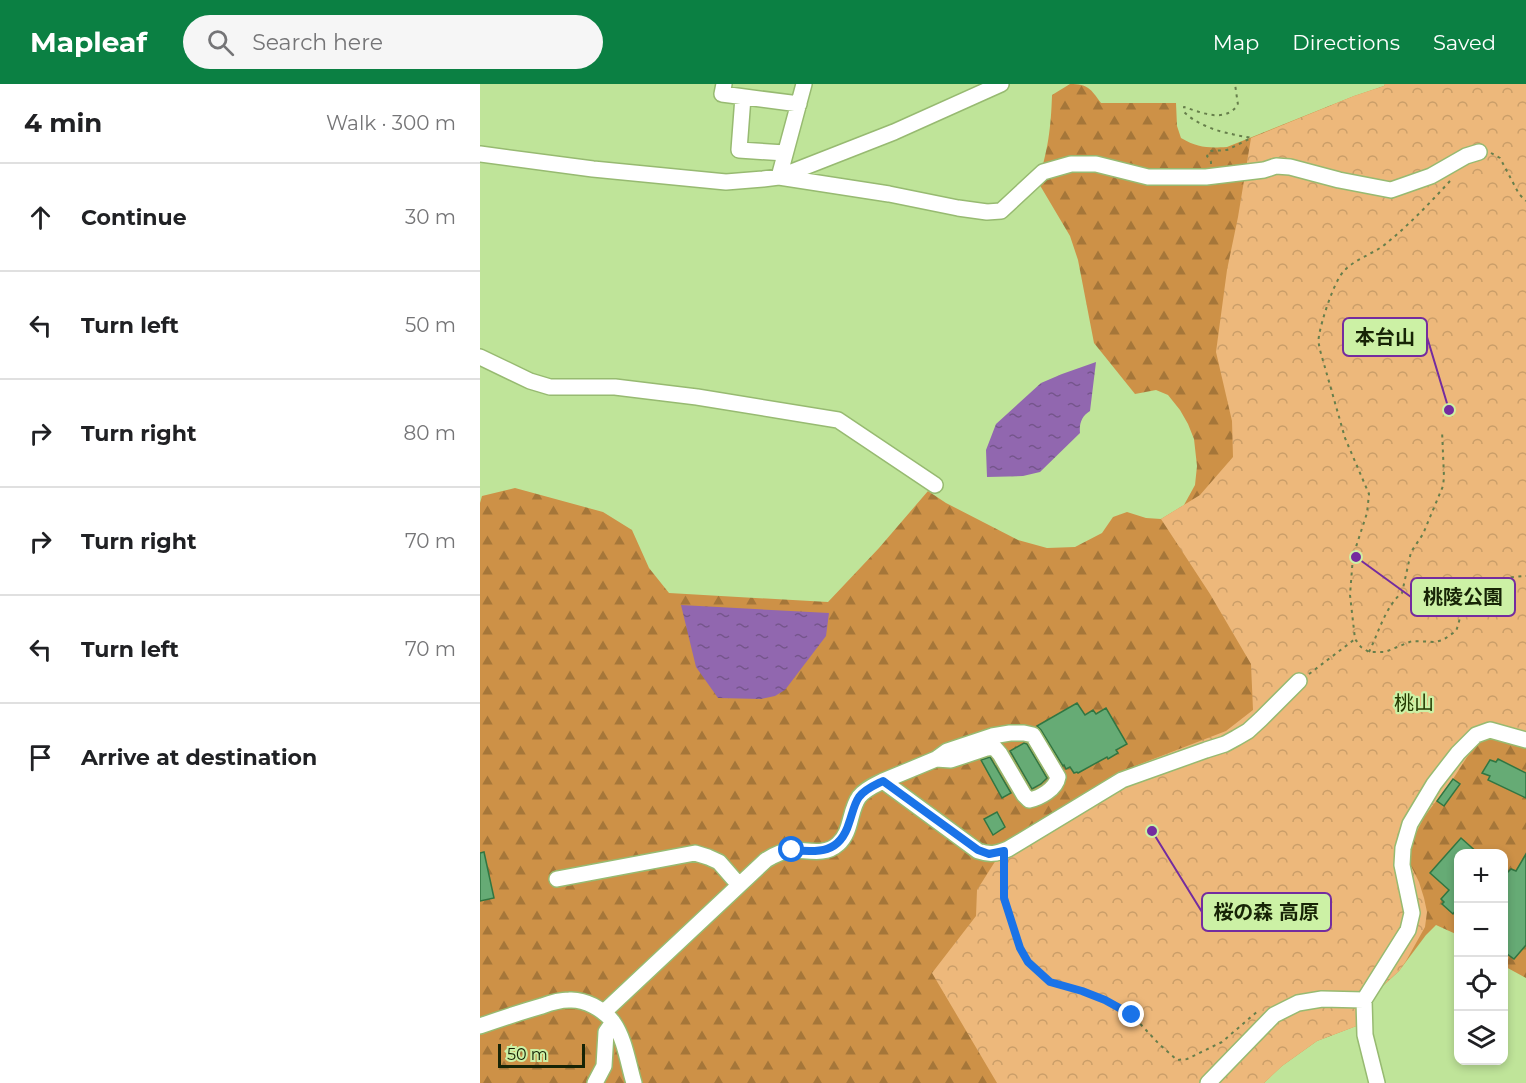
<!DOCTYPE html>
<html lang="en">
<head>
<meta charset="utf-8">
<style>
	body { margin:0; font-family:Montserrat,"Noto Sans JP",sans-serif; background:#f6f6f6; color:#202124 }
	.controls { position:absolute; right:18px; bottom:18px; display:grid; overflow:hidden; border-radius:12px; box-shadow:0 3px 9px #0003 }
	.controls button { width:54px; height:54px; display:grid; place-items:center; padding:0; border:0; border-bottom:2px solid #e0e0e0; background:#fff; color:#202124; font:30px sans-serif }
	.scale { position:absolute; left:18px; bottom:15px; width:87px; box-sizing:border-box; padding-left:6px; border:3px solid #172406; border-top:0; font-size:16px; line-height:21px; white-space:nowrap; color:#172406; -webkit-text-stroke:4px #ccf1a5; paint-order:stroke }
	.stop { position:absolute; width:18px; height:18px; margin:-14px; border:4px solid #1a73e8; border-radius:50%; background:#fff }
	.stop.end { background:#1a73e8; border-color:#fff; box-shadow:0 2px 6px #0008 }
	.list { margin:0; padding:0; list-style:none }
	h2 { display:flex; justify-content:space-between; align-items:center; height:78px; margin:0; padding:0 24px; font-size:26px }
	h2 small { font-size:20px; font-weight:400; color:#757577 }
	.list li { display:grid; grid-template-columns:39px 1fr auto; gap:18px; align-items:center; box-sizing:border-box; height:108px; padding:0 24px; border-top:2px solid #e0e0e0 }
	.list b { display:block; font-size:22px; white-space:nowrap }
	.list em { font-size:20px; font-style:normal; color:#757577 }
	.icon { flex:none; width:33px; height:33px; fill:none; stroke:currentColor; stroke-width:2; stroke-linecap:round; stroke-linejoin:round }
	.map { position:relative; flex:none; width:1046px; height:999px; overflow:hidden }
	header { display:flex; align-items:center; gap:36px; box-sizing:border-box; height:84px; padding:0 30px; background:#0b8043; color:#fff }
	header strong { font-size:28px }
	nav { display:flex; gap:33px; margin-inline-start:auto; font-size:21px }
	.search { width:420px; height:54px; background:#f6f6f6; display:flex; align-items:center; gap:15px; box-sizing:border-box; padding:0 21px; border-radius:33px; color:#757577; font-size:22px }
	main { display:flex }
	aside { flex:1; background:#fff }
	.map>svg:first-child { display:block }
	.forest { fill:url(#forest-firs) }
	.park { fill:url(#park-crowns) }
	.water { fill:url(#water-ripples) }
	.building { fill:#66ab75; stroke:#317642; stroke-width:1.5 }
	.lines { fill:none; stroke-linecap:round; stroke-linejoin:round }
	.minor-casing { stroke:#97ba71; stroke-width:18 }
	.path { stroke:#667e4b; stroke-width:2; stroke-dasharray:3 4.5; stroke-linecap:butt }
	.minor { stroke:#fff; stroke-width:15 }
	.route { stroke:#1a73e8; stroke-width:8 }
	.labels { text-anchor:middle; stroke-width:4.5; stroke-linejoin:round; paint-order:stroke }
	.neighbourhood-label { font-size:20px; fill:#233900; stroke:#ccf1a5 }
	.leader { fill:none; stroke:#742c9f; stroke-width:2 }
	.callout-dot { fill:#742c9f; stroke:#ccf1a5; stroke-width:2 }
	.callout { fill:#ccf1a5; stroke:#742c9f; stroke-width:2 }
	.callout-label { font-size:20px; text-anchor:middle; font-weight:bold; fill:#172406 }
</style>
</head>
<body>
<header>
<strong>Mapleaf</strong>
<div class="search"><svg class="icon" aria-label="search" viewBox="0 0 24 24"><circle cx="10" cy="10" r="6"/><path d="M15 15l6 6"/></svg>Search here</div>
<nav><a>Map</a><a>Directions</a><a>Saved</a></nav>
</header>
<main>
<aside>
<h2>4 min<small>Walk · 300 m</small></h2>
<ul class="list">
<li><svg class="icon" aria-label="ahead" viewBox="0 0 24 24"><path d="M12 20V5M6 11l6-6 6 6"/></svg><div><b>Continue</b></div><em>30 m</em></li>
<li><svg class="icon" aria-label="left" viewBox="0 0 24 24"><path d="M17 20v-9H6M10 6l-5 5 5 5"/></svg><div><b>Turn left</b></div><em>50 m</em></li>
<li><svg class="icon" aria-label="right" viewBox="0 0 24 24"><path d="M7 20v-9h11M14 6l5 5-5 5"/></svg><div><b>Turn right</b></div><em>80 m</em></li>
<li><svg class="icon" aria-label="right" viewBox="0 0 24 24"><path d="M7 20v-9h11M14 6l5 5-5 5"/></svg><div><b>Turn right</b></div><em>70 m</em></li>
<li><svg class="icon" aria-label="left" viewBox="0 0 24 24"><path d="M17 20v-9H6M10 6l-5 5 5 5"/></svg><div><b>Turn left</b></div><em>70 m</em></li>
<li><svg class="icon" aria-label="arrive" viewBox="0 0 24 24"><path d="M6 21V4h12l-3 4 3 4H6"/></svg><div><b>Arrive at destination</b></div></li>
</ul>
</aside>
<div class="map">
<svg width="1046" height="999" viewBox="0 0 1046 999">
	<defs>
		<pattern id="forest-firs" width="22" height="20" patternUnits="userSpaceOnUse" patternTransform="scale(1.5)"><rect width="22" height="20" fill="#cd9147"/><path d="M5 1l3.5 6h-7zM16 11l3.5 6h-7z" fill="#a57639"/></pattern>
		<pattern id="park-crowns" width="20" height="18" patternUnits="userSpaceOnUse" patternTransform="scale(1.5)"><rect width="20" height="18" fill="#edb87b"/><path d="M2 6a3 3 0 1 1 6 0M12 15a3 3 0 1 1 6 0" fill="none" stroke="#ca9e69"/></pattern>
		<pattern id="water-ripples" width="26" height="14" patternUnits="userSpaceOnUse" patternTransform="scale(1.5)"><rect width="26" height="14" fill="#9167af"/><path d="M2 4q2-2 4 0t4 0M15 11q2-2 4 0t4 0" fill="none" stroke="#75558c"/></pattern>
	</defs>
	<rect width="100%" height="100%" fill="#bfe499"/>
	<path class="forest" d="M590,0C608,0 611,5 621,19H696L697,42L701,54C718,64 728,64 747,63L874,12L904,2L905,0H1046V894L1024,882V770H978V851L956,841L946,851L919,887L893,911L879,941L837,957L802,982L784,999H0V419L2,412L35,404L123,428L152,446L169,484L189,509L348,518L399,464L448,407L466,419L538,456L567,464L595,463L622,449L633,433L647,428L666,434L681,435L704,421L715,401L717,382L714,355L708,340L700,326L688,311L676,306L655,310L614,259L598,176L590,152L558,98C568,66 571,44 572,11Z"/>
	<path class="park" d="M905,0H1046V656L1006,652L987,673L973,695L944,733L935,751L929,764L930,780L939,798L944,814L947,828L945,843L926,877L919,887L893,911L879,941L837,957L802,982L784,999H517L452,889L496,832L497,806L528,757L637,689L746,647L773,626L771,580L730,510L681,435L720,411L753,373L752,337L736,268L747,186L758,133L771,54L874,12L904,2Z"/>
	<path class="water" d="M616,278L610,327C602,332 599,339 600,349L560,388L543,392L507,393L506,366L516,340L561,299L582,290Z
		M201,521L349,529L346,552L305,606L295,612L281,615L238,614L216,583Z"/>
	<path class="building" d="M597,619L605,631L613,626L616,630L626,624L647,660L636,666L638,669L628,675L627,673L598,689L597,688L594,689L590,683L586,685L584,681L583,682L561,646L557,642Z
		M544,659L547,660L567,694L561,700L552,705L530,667Z
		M510,673L531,709L522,714L501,676Z
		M1018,675L1046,689V714L1008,696L1010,692L1002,689L1010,676L1016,678Z
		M973,695L980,700L964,722L957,717Z
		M517,728L525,743L513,751L504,735Z
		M981,754L999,770H978V823L973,830L962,820L964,818L961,815L969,806L950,789Z
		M4,768L14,814L0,817V769Z
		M1046,770V861L1034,875L1023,867V793L1031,785L1036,787Z"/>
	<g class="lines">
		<g class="minor-casing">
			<path id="minor" d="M244,0L242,10L319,20
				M324,0L299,93L409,110L478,124L507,128L521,127L563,88L591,80H616L668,93H726L784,86L796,82L810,83L859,96L911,106L951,92L986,72L999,68
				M263,13L259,66L305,69
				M0,70L113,85L246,98L283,95L299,93L414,48L521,0
				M0,273L50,297L70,303H135L217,313L358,336L455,401
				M403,697L456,675L467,667L512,652L530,649H544L553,651L578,693C576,705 560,714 549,716L544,711L520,670L514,663L507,664L471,676L456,675
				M77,795L215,769L228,773L239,778L259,801
				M124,928L286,776C294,771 302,767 312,766C328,766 345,772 358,760C372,748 369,727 379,713C385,705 395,701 403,697L498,767C510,771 516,770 528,765L642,696L726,666L745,660L756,654L768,647L781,635L819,597
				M0,942C20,935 41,928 62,922C70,919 80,916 89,916C105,915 123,925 133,938C145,955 148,979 154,999
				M115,999L124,982L126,948L133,938
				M728,999L794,931L818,919L842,915L884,916
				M897,999L885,951L884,916L928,846L932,829L922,781L923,764L930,740L954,700L978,669L996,651L1010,646L1046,656"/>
		</g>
		<path class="path" d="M1011,69L1020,74L1039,110L1046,117
			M731,80V78L727,72L731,67L747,66L771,54C764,52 758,52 752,50C736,47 716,40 704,28V23C723,29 744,39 758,21L755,0
			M970,97C949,120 927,143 903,162C890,171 874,176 864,187C854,197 841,238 839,252C838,257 839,261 840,266L865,354L889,410L887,429L873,472L870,511L875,555L881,563L889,568H905L932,557L955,558L963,556L976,547C980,537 981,525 986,516C998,498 1026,493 1046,492
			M889,568C898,550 906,521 922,509L931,468L943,450L963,402L964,393L962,346
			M829,590L875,555
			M524,781V814L540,864L548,878L570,898L602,907L625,916L652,931L679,960L697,976L707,975L742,958L779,926"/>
		<use href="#minor" class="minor"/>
	</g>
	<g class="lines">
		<path class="route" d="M312,766C339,769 360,769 369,739C372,731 374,720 379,713C385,705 395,701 403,697L498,766L509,770L524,767V814L540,864L548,878L570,898L602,907L625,916L652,931"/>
	</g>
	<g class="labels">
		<g class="neighbourhood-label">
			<text x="934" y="626">桃山</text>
		</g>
	</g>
	<path class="leader" d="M969 326L947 253M876 473L931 513M672 747L722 828"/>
	<g class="callout-dot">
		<circle cx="969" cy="326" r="6"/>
		<circle cx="876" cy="473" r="6"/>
		<circle cx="672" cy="747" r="6"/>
	</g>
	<g class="callout">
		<rect x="863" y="234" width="84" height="38" rx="6"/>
		<rect x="931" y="494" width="104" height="38" rx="6"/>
		<rect x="722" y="809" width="129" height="38" rx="6"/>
	</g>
	<g class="callout-label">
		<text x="905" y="260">本台山</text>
		<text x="983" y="520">桃陵公園</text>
		<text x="786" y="835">桜の森 高原</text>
	</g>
</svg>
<div class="controls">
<button>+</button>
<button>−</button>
<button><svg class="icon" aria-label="locate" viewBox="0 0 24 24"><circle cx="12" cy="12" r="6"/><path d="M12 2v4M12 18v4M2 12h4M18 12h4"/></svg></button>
<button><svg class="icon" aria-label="layers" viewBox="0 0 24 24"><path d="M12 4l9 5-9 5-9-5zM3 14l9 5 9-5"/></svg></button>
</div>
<div class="scale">50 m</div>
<div class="stop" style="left:312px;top:766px"></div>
<div class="stop end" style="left:652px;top:931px"></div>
</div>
</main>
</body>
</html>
